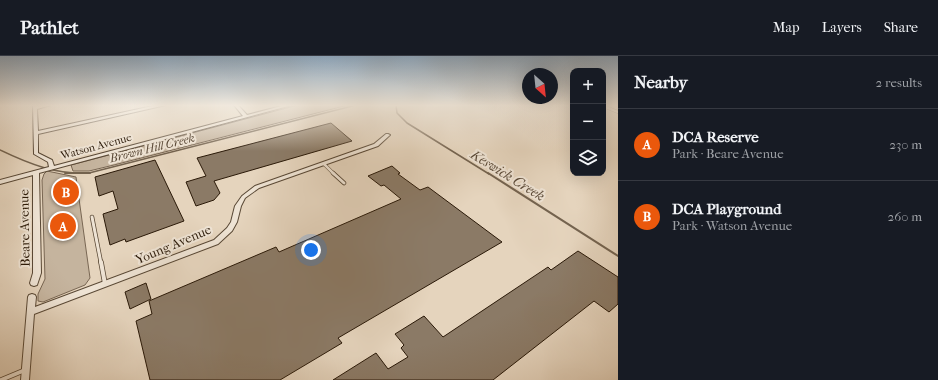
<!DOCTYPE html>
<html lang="en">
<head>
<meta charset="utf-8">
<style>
	body { margin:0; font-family:"IM FELL French Canon",serif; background:#242831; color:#f1f3f6 }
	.controls { position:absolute; right:12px; top:12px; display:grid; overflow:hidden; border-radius:8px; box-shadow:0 4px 16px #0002 }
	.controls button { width:36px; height:36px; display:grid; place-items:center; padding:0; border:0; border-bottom:1px solid #363941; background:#171b24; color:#f1f3f6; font:20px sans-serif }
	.compass { position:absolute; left:522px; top:12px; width:36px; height:36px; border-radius:50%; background:#171b24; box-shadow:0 4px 16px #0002; rotate:153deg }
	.you { position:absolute; left:311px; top:194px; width:14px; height:14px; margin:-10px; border:3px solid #fff; border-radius:50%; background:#1a73e8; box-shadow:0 0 0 6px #1a73e833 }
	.badge { display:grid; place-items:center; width:26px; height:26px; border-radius:50%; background:#ea580c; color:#fff; font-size:13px; font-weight:700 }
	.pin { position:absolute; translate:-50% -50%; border:2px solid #fff; box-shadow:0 1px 4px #0006 }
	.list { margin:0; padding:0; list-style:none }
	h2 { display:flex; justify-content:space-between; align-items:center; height:52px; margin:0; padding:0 16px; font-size:17px }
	h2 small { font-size:13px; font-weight:400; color:#9ea1a6 }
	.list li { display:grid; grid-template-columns:26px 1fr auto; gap:12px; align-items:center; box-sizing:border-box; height:72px; padding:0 16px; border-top:1px solid #363941 }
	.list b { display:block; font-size:15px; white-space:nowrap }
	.list p { margin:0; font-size:13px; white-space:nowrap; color:#9ea1a6 }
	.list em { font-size:13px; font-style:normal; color:#9ea1a6 }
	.icon { flex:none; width:22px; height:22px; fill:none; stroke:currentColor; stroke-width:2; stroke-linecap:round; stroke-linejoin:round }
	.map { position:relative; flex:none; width:618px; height:324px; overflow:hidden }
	header { display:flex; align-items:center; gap:24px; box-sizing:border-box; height:56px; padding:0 20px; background:#171b24; border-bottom:1px solid #363941 }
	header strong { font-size:19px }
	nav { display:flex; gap:22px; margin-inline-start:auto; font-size:14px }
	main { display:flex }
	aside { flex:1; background:#171b24 }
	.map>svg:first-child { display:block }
	.green { fill:#c5b49e; stroke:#786653 }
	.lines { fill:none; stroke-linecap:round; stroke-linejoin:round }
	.stream-far1 { stroke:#74634f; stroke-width:1.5 }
	.stream { stroke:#74634f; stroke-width:2 }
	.building { fill:#8b7a66; stroke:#2a1908 }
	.lane-far2-casing { stroke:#594835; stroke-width:3.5 }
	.lane-far1-casing { stroke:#594835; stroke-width:4.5 }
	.lane-casing { stroke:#594835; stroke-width:5.5 }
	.street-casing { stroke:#594835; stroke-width:2 }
	.lane-far2 { stroke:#eee3d4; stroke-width:2.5 }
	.lane-far1 { stroke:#eee3d4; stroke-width:3 }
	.lane { stroke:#eee3d4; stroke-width:4 }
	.street { fill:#eee3d4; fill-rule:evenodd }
	.labels { text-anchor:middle; stroke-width:4; stroke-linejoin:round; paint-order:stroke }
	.far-street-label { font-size:11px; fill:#2a1908; stroke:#eee3d4 }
	.far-water-label { font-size:12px; font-style:italic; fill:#5b4a38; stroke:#eee3d4 }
	.street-label { font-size:13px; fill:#2a1908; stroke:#eee3d4 }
	.water-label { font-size:14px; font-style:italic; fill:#5b4a38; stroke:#eee3d4 }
</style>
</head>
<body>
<header>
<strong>Pathlet</strong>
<nav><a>Map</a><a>Layers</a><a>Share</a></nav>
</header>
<main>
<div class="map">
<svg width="618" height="324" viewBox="0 0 618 324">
	<rect width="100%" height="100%" fill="#e5d4bd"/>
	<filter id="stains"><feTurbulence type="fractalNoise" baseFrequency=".005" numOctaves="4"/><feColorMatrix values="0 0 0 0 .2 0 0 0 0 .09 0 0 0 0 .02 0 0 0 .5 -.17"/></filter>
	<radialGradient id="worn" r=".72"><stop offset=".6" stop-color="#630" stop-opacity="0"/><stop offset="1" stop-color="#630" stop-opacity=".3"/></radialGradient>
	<path class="green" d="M298,49H348L114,109L89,115H73L71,109Z
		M47,115L76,121L90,222L85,229L43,246L38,245V238L45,223L42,124L44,118Z"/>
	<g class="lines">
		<path class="stream-far1" d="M396,49L397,57L407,67L489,118
			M0,94C29,108 57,119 89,117L356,49"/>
		<path class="stream" d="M65,117H90
			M488,117L618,200"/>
	</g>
	<path class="building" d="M331,67L352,85L214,125L220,137L214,144L196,150L186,126L206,120L197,102Z
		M155,104L184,165L126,186L125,183L110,189L103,158L118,153L113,135L99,140L95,121Z
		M392,110L400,117L398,118L420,134L428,131L502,186L338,282L342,287L280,324H150L136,265L152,258L149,245L276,191L279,196L401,143L384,129L381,130L368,120Z
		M578,195L618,221V248L609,256L594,245L493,324H333L376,297L388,313L408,301L401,292L404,289L395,278L424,260L443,281L548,211L551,214Z
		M146,227L151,243L130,253L125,236Z"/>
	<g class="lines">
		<g class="lane-far2-casing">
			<path id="lane-far2" d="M603,50L618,56
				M324,108L334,118"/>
		</g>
		<g class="lane-far1-casing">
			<path id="lane-far1" d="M333,117L344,127
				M92,161L101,207"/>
		</g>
		<g class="lane-casing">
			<path id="lane" d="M101,206L105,228
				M1,324L25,314"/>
		</g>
		<g class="street-casing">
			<path id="street" d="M33,49H37V50L51,49L37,53L38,75L157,49H166L38,78V97L52,104L54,110L243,60L234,49H238L247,59L285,49H292L39,117L41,217L37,229L34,230L31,229L30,227L33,217V119L0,128V124L49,111L48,106L34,98Z
				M386,78H388L390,79L378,90L259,132L245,142L241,150L237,166L232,175L218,188L34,258L29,324H21L28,241L29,239L32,238L35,239L36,241L35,251L214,184L227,172L231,166L235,150L242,140L255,130L374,88Z"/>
		</g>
		<use href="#lane-far2" class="lane-far2"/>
		<use href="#lane-far1" class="lane-far1"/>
		<use href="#lane" class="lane"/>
		<use href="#street" class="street"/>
	</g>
	<linearGradient id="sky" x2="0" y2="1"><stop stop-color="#8da7be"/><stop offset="0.52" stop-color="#f3ece1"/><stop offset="1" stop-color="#f3ece1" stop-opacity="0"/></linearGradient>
	<rect width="618" height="95" fill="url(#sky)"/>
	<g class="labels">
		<g class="far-street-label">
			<text transform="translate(96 90) rotate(-15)" y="4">Watson Avenue</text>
		</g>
		<g class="far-water-label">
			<text transform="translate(152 92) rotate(-14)" y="4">Brown Hill Creek</text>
		</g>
		<g class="street-label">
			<text transform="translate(24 172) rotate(-91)" y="5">Beare Avenue</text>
			<text transform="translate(173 188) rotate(-23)" y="5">Young Avenue</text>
		</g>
		<g class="water-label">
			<text transform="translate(508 119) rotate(32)" y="5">Keswick Creek</text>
		</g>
	</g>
	<rect width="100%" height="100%" filter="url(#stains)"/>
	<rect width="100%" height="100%" fill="url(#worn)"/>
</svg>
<div class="controls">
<button>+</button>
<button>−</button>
<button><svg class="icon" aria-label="layers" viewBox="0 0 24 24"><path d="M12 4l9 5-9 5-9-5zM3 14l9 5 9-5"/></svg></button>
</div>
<svg class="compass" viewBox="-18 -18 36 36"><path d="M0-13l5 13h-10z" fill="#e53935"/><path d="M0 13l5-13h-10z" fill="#9ea1a6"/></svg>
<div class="you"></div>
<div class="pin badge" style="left:63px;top:170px">A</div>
<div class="pin badge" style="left:66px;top:136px">B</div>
</div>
<aside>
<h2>Nearby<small>2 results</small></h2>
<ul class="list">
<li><span class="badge">A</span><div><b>DCA Reserve</b><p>Park · Beare Avenue</p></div><em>230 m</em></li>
<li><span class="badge">B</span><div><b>DCA Playground</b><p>Park · Watson Avenue</p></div><em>260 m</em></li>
</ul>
</aside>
</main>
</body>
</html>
